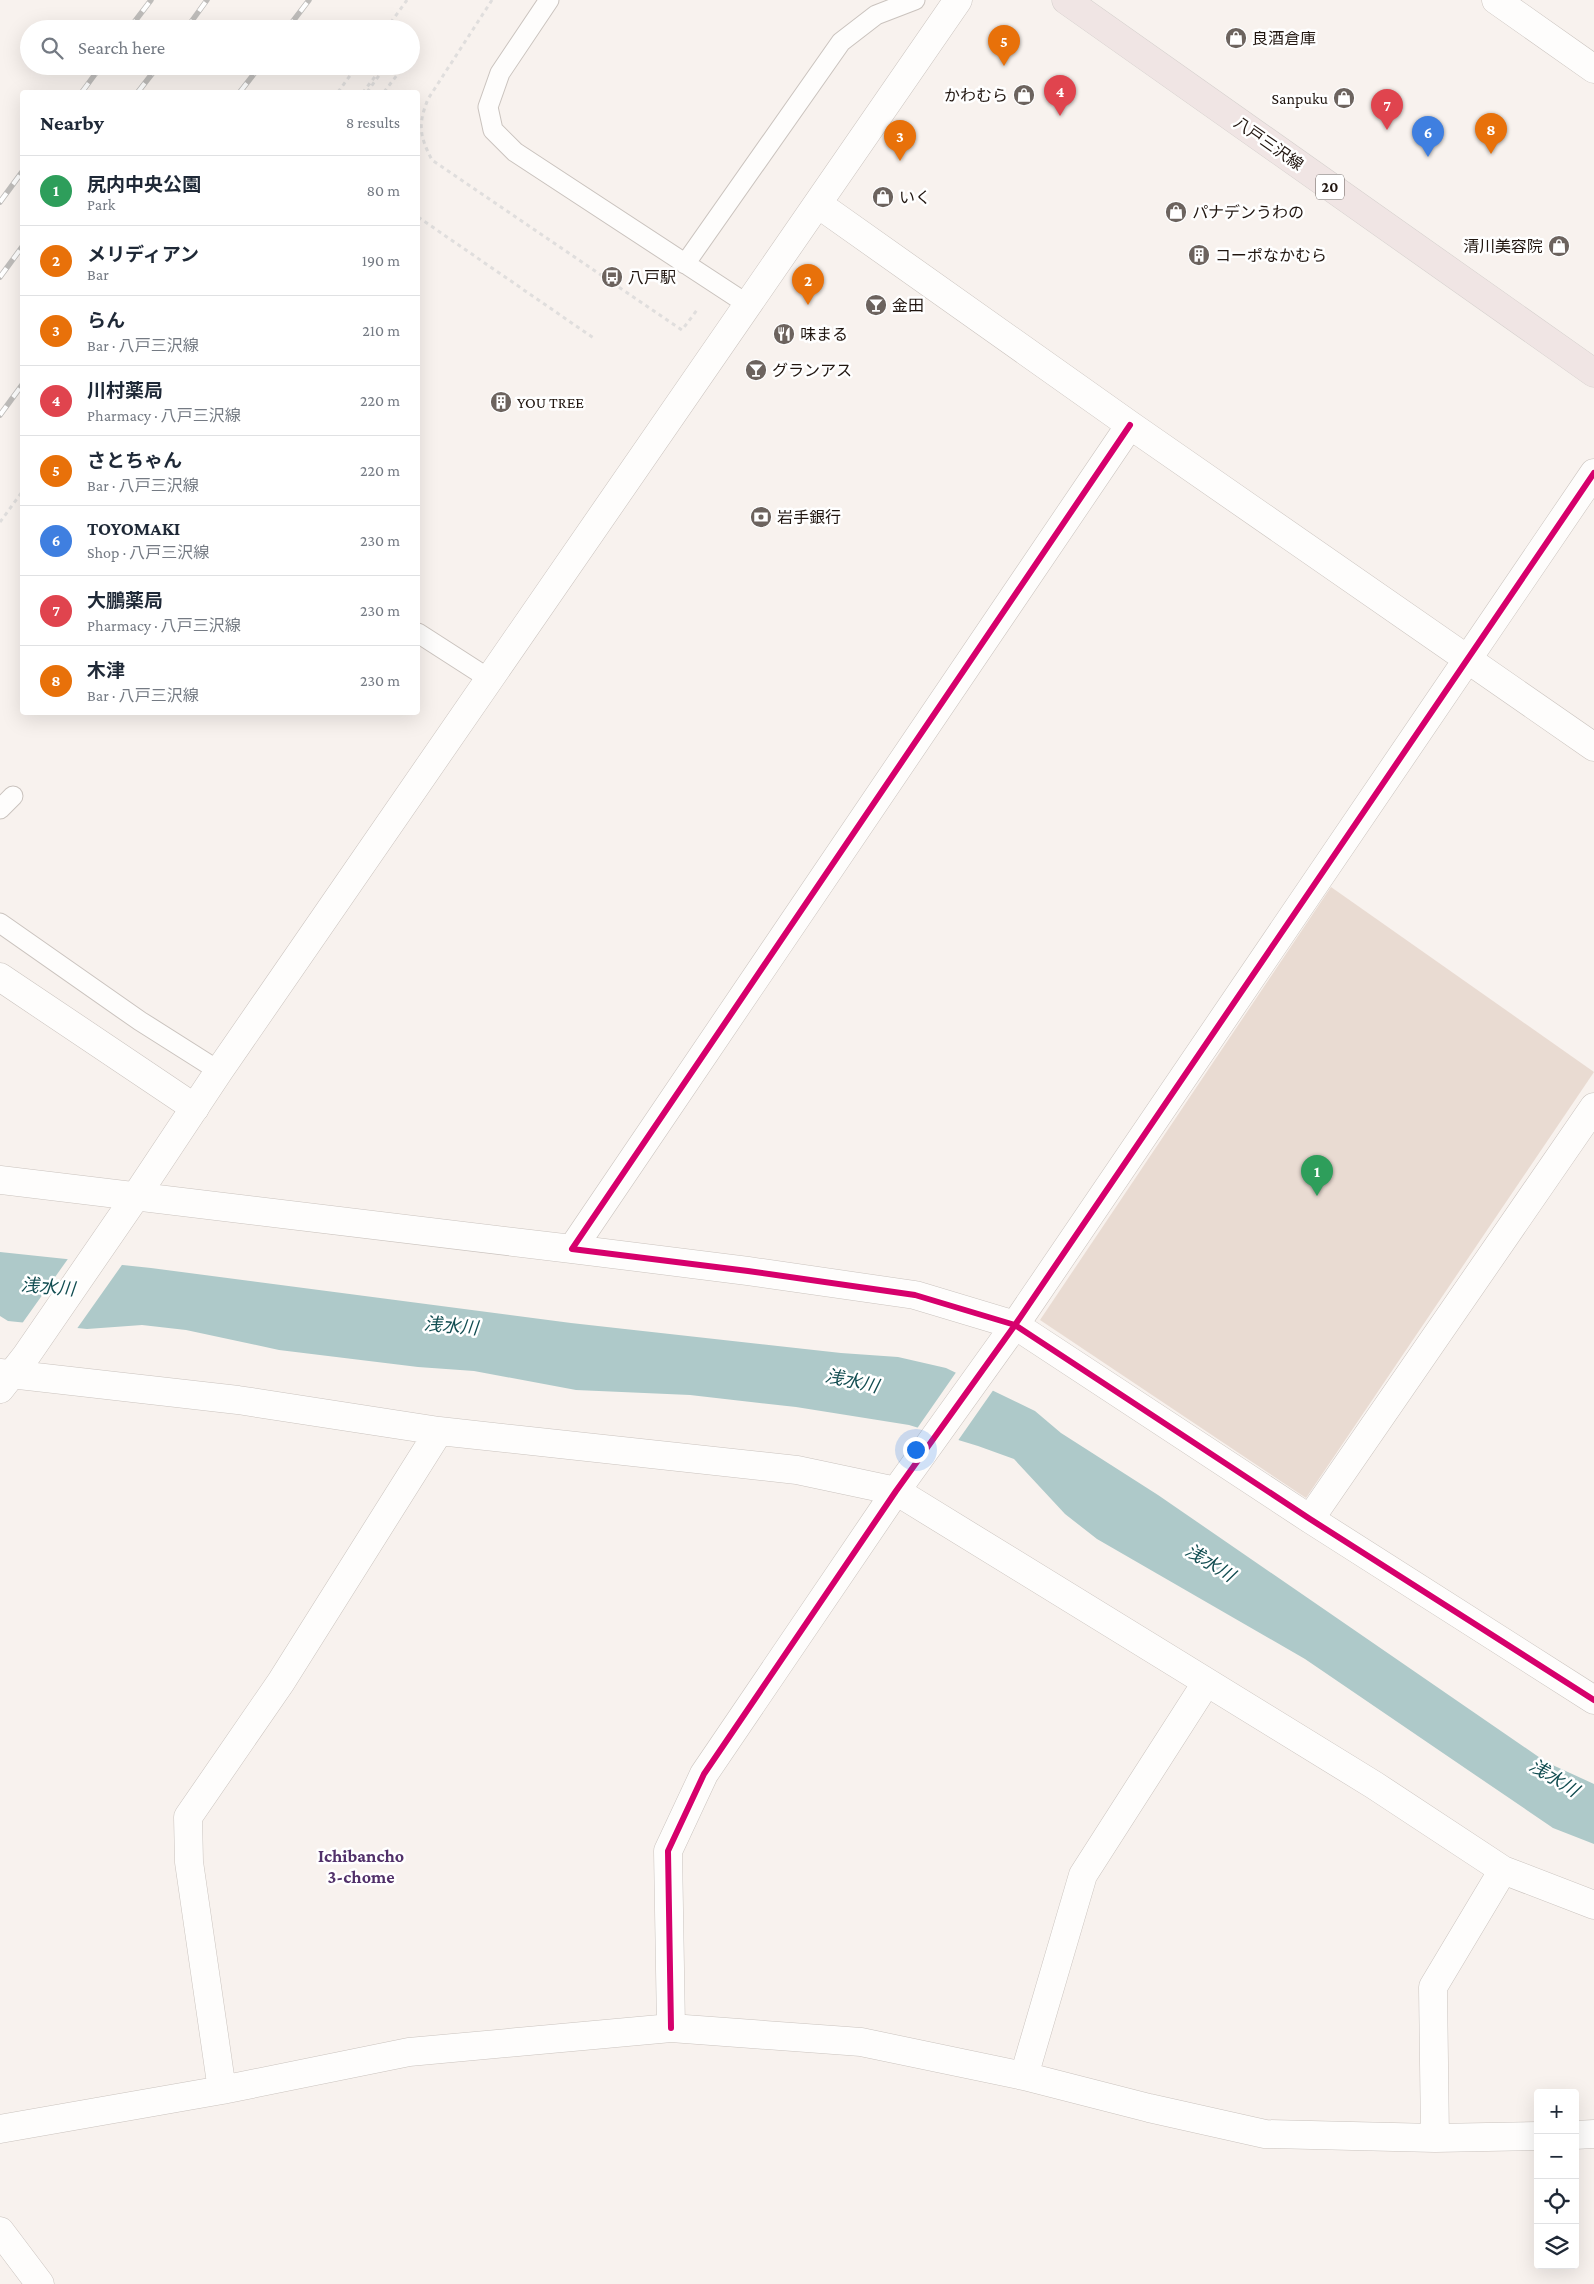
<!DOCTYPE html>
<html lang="en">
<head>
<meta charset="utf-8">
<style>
	body { margin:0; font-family:"Crimson Pro","Noto Sans JP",serif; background:#f6f6f7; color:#1f2937 }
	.controls { position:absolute; right:15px; bottom:15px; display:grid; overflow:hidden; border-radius:5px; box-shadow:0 5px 20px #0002 }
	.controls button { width:45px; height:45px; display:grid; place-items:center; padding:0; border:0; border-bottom:1px solid #e0e1e3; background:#fff; color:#1f2937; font:25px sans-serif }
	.you { position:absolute; left:915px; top:1449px; width:18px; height:18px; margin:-12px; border:4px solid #fff; border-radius:50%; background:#1a73e8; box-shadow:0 0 0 8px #1a73e833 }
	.badge { display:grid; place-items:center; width:32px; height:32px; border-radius:50%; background:#6c635e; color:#fff; font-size:16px; font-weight:700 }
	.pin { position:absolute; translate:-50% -41px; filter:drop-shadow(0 1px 2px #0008) }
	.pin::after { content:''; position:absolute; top:26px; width:18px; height:15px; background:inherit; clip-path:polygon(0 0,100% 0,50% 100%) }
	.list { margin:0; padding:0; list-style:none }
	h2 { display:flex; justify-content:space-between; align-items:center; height:65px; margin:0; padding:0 20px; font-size:21px }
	h2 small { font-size:16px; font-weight:400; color:#747a83 }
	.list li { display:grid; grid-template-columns:32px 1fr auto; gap:15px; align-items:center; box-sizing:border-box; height:70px; padding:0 20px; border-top:1px solid #e0e1e3 }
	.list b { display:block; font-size:19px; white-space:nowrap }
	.list p { margin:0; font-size:16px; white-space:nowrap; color:#747a83 }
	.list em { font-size:16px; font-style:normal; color:#747a83 }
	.icon { flex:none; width:28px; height:28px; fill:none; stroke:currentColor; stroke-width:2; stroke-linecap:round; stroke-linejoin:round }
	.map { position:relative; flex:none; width:1594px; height:2284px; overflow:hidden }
	.search { position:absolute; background:#fff; box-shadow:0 5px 20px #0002; left:20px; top:20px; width:400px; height:55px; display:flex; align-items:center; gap:12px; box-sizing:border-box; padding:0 18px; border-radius:28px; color:#747a83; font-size:19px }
	.panel { position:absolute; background:#fff; box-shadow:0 5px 20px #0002; left:20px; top:90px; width:400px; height:625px; border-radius:5px }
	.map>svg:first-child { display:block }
	.green { fill:#e9dbd2 }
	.water { fill:#aec9c9 }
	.pier { fill:#f8f2ee }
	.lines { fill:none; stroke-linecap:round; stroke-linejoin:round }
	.service-casing { stroke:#cac3be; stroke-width:21 }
	.minor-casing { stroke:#cac3be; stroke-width:29 }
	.tertiary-casing { stroke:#cac3be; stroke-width:29 }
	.primary-casing { stroke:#d5d0cd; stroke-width:29 }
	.path { stroke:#e0dedd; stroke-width:3; stroke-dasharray:4 4; stroke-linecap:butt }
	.service { stroke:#fefdfc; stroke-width:19 }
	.minor { stroke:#fefdfc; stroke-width:28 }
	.tertiary { stroke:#fefdfc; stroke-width:28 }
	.primary { stroke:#f0e5e4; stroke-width:28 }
	.rail-casing { stroke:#bebcba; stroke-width:5.5 }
	.rail { stroke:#fff; stroke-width:4; stroke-dasharray:11; stroke-linecap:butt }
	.cycleway-casing { stroke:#fff; stroke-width:9 }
	.cycleway { stroke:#d6006c; stroke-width:6 }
	.labels { text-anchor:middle; stroke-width:5; stroke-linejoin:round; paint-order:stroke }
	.shield { fill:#fff; stroke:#645c58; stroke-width:1 }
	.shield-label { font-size:15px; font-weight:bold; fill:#211610 }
	.poi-label { font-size:16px; fill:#211610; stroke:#fff; text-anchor:start }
	.street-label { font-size:16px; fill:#211610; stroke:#fff }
	.water-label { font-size:18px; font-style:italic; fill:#124d51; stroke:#fff }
	.neighbourhood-label { font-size:18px; font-weight:bold; fill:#513069; stroke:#fff }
</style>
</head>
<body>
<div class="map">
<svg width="1594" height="2284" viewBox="0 0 1594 2284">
	<rect width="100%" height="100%" fill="#f8f2ee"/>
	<path class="green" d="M1331,887L1594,1072L1306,1498L1040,1320Z"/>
	<path class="water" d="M0,1252L151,1268L571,1323L841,1353L898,1357L946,1368L1035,1411L1061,1433L1158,1495L1546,1762L1594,1784V1844L1553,1828L1305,1659L1097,1539L1065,1514L1014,1459L978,1446L909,1425L796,1407L690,1395L576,1390L474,1371L418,1367L279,1350L186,1330L142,1325L87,1329L8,1321L0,1316Z"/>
	<path class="pier" d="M70,1256L124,1262L76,1330L21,1325Z
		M957,1371L994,1389L957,1442L916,1430Z"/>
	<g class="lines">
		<g class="service-casing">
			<path id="service" d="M549,0L500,73L488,107L493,130L515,152L747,304
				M685,264L841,42L876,15L915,0
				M418,633L491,680
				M0,809L13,796
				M0,923L140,1021L219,1071"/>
		</g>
		<g class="minor-casing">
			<path id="minor" d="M1496,0L1594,69
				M818,204L1130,425L1594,747
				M1130,425L572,1249L748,1271L915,1295L1015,1325L1310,1519L1594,1700
				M0,977L195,1108
				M0,1180L572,1249
				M0,1373L238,1400L439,1431L797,1470L896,1491L1374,1785L1503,1870L1594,1905
				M1310,1519L1594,1107
				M671,2028L668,1851L704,1774L896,1491L1015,1325L1594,473
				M1024,2076L1083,1875L1206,1683
				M222,2090L189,1862L188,1817L281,1682L439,1431
				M0,2129L222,2090L409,2052L671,2028L861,2042L1024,2076L1149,2108L1265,2134L1435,2138L1538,2136
				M1575,2135L1594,2134
				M1435,2138L1433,1987L1503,1870
				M0,2231L40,2284"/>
		</g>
		<g class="tertiary-casing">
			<path id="tertiary" d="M0,1389L26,1356L136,1196L219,1071L958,0"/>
		</g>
		<g class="primary-casing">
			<path id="primary" d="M1066,0L1594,373"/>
		</g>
		<path class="path" d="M492,0L428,99C418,124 419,135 432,160L682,330L697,310
			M386,29L407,0
			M338,92L357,66
			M366,92L364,91L383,66
			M367,92L386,66
			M384,92L404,66
			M418,217L595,339
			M0,522L22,492"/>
		<use href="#service" class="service"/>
		<use href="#minor" class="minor"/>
		<use href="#tertiary" class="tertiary"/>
		<use href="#primary" class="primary"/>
		<g class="rail-casing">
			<path id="rail" d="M129,29L151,0
				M186,29L207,0
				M287,29L309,0
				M82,92L101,66
				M138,92L158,66
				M240,92L260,66
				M0,202L22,172
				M0,277L22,247
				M0,415L22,385"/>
		</g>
		<use href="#rail" class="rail"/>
		<g class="cycleway-casing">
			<path id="cycleway" d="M1130,425L572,1249L748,1271L915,1295L1015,1325L1310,1519L1594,1700
				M671,2028L668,1851L704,1774L896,1491L1015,1325L1594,473"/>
		</g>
		<use href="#cycleway" class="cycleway"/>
	</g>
	<defs>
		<g id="shop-disc" transform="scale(1.125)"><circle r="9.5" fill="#6c635e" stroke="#fff"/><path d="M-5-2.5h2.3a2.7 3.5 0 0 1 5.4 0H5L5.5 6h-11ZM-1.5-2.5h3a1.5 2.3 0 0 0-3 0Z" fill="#fff"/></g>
		<g id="building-disc" transform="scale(1.125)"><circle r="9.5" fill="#6c635e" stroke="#fff"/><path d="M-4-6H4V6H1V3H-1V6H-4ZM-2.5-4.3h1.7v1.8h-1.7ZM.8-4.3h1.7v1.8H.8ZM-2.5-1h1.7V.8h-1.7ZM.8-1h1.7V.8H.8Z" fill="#fff"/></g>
		<g id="bus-disc" transform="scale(1.125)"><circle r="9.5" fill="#6c635e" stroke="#fff"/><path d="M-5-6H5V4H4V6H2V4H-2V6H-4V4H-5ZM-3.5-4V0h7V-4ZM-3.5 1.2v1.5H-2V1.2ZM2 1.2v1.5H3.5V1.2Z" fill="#fff"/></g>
		<g id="bar-disc" transform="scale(1.125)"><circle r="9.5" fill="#6c635e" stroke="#fff"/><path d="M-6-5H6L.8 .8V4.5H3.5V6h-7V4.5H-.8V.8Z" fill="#fff"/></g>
		<g id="restaurant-disc" transform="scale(1.125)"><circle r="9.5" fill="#6c635e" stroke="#fff"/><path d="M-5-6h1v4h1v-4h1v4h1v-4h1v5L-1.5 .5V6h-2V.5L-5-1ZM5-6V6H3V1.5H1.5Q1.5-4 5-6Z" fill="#fff"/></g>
		<g id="bank-disc" transform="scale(1.125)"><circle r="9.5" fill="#6c635e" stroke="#fff"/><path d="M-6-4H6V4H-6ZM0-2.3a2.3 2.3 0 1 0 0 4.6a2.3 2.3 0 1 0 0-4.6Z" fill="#fff"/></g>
	</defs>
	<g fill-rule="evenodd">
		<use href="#shop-disc" x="1236" y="38"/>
		<use href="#shop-disc" x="1024" y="95"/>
		<use href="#shop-disc" x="1344" y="98"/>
		<use href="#shop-disc" x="883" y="197"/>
		<use href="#shop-disc" x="1176" y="212"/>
		<use href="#shop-disc" x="1559" y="246"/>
		<use href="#building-disc" x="1199" y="255"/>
		<use href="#bus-disc" x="612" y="277"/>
		<use href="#bar-disc" x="876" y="305"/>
		<use href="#restaurant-disc" x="784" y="334"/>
		<use href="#bar-disc" x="756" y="370"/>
		<use href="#building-disc" x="501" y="402"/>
		<use href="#bank-disc" x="761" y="517"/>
	</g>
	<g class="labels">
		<rect class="shield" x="1316" y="174.5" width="28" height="25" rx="4"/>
		<g class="shield-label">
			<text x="1330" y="192">20</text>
		</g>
		<g class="poi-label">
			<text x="1252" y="44">良酒倉庫</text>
			<text x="1008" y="101" text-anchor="end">かわむら</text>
			<text x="1328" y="104" text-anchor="end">Sanpuku</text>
			<text x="899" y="203">いく</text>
			<text x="1192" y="218">パナデンうわの</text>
			<text x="1543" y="252" text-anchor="end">清川美容院</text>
			<text x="1215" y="261">コーポなかむら</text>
			<text x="628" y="283">八戸駅</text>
			<text x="892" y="311">金田</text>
			<text x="800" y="340">味まる</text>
			<text x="772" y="376">グランアス</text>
			<text x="517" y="408">YOU TREE</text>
			<text x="777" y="523">岩手銀行</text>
		</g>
		<g class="street-label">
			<text transform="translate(1269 143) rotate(35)" y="6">八戸三沢線</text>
		</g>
		<g class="water-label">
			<text transform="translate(48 1287) rotate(5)" y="6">浅水川</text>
			<text transform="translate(451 1326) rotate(5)" y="6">浅水川</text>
			<text transform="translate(852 1381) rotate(12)" y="6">浅水川</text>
			<text transform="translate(1210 1563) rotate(32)" y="6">浅水川</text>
			<text transform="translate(1554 1778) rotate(32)" y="6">浅水川</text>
		</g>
		<g class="neighbourhood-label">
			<text x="361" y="1862">Ichibancho<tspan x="361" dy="21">3-chome</tspan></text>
		</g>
	</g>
</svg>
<div class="controls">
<button>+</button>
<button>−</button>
<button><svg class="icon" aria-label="locate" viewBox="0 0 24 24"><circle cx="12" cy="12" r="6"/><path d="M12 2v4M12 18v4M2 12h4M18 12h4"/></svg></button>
<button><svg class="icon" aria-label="layers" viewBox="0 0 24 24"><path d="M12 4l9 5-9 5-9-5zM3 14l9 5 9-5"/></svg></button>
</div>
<div class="you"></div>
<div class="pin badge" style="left:1317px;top:1196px;background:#2e9e5b">1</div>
<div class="pin badge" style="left:808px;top:305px;background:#e8710a">2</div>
<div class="pin badge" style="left:900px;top:161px;background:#e8710a">3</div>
<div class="pin badge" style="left:1060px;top:116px;background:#e0444e">4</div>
<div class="pin badge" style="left:1004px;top:66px;background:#e8710a">5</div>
<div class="pin badge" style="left:1428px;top:157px;background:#3f7fe0">6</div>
<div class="pin badge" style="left:1387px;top:130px;background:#e0444e">7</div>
<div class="pin badge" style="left:1491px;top:154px;background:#e8710a">8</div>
<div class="search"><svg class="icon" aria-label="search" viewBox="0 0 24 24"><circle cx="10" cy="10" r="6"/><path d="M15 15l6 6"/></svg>Search here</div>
<section class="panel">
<h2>Nearby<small>8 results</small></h2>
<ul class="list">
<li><span class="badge" style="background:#2e9e5b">1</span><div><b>尻内中央公園</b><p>Park</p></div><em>80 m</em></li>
<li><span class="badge" style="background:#e8710a">2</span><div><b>メリディアン</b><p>Bar</p></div><em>190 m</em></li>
<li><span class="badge" style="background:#e8710a">3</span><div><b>らん</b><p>Bar · 八戸三沢線</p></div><em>210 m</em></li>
<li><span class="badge" style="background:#e0444e">4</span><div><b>川村薬局</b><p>Pharmacy · 八戸三沢線</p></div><em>220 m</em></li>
<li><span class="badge" style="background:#e8710a">5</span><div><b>さとちゃん</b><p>Bar · 八戸三沢線</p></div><em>220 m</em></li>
<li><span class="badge" style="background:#3f7fe0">6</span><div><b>TOYOMAKI</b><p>Shop · 八戸三沢線</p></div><em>230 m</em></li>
<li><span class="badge" style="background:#e0444e">7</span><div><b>大鵬薬局</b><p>Pharmacy · 八戸三沢線</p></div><em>230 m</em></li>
<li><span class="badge" style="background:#e8710a">8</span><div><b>木津</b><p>Bar · 八戸三沢線</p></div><em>230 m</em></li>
</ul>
</section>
</div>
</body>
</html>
